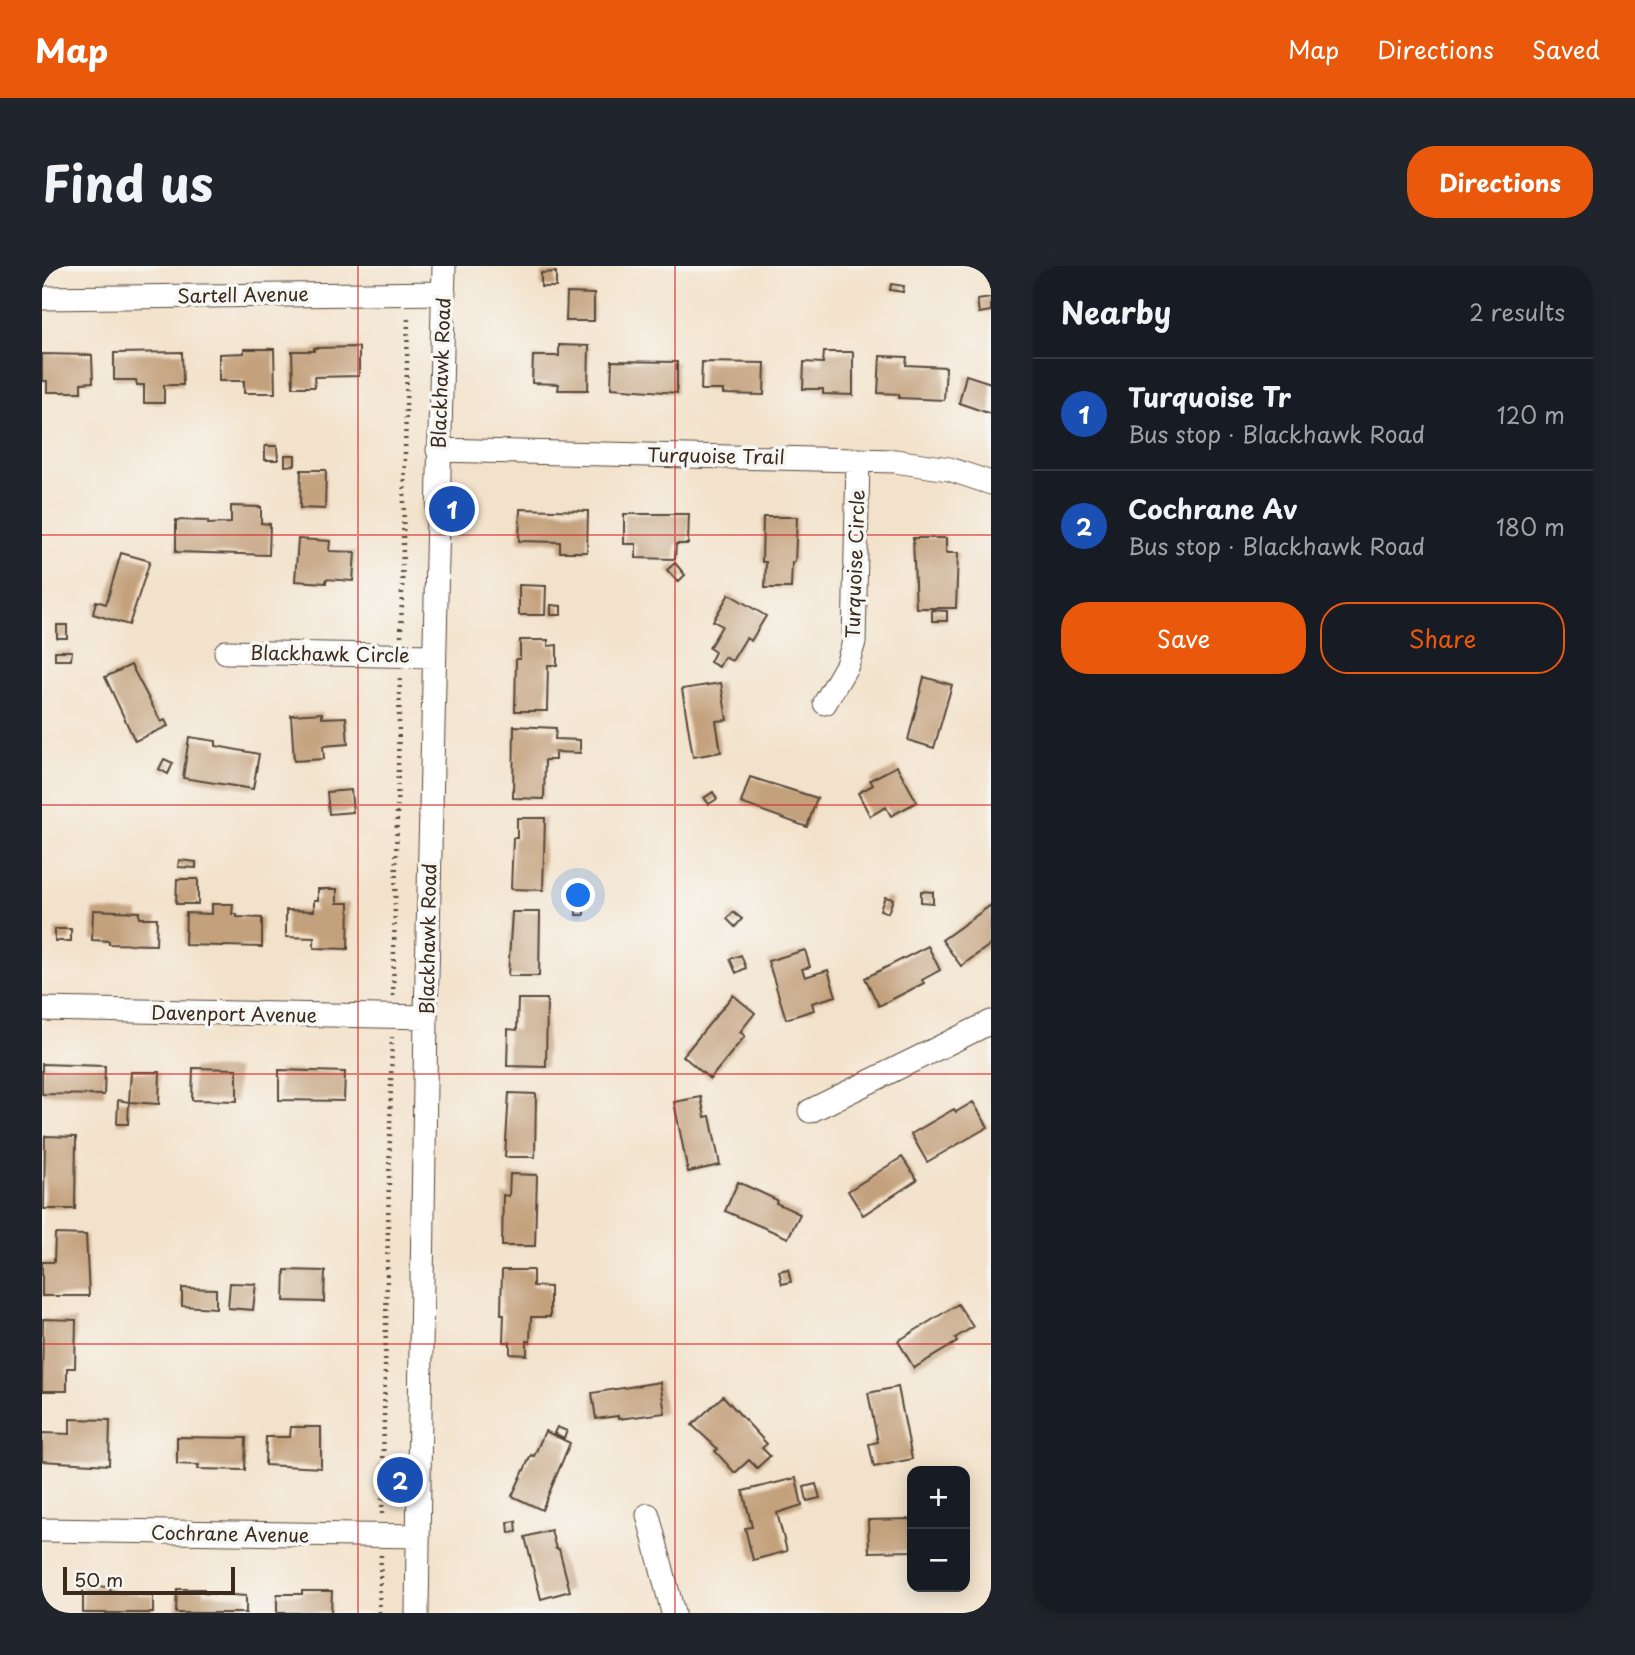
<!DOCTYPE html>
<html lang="en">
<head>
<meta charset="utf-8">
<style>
	body { margin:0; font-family:"Playpen Sans",sans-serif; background:#20242c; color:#f1f3f6 }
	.controls { position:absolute; right:21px; bottom:21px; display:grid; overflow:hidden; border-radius:14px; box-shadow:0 4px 18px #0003 }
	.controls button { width:63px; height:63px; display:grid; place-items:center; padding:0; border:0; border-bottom:2px solid #363941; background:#171b24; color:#f1f3f6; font:35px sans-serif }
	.scale { position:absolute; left:21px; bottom:18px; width:172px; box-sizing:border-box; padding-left:7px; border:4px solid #3b2a1e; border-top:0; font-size:19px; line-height:24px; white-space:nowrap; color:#3b2a1e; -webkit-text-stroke:5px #f6f6f2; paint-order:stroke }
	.you { position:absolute; left:537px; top:630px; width:24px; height:24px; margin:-18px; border:5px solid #fff; border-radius:50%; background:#1a73e8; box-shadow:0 0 0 10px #1a73e833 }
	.badge { display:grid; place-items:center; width:46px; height:46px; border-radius:50%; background:#ea580c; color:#fff; font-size:23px; font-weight:700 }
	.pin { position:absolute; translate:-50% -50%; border:4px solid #fff; box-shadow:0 2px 7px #0006 }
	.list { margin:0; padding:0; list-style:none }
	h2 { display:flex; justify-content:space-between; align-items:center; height:91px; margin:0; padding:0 28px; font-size:30px }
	h2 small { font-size:23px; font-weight:400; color:#9ea1a6 }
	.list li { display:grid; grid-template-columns:46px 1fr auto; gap:21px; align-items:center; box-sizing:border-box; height:112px; padding:0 28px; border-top:2px solid #363941 }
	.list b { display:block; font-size:26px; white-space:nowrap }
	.list p { margin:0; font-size:23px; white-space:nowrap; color:#9ea1a6 }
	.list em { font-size:23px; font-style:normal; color:#9ea1a6 }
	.actions { display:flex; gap:14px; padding:21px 28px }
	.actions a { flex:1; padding:16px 0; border:2px solid #ea580c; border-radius:28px; text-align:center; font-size:24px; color:#ea580c }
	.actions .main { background:#ea580c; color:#fff }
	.map { position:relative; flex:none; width:949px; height:1347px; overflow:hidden; border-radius:28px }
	header { display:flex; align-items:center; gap:42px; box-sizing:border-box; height:98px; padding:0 35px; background:#ea580c; color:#fff }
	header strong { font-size:33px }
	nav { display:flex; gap:38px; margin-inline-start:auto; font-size:24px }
	.intro { display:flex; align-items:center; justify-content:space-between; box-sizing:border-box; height:168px; padding:0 42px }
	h1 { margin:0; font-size:49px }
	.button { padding:18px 32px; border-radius:28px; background:#ea580c; color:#fff; font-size:24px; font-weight:700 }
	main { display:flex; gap:42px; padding:0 42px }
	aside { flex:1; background:#171b24; border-radius:28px; box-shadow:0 4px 18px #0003 }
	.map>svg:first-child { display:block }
	.building { fill:#c4a17d }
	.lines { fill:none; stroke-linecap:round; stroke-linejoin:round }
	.minor-casing { stroke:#574638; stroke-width:25 }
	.path { stroke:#574638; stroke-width:4.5; stroke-dasharray:2 5; stroke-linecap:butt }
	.minor { stroke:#fff; stroke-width:23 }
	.grid { fill:none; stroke:#d62828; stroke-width:2; stroke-opacity:0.55 }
	.labels { text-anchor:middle; stroke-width:7; stroke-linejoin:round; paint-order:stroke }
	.street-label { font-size:19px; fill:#3b2a1e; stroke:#f6f6f2 }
</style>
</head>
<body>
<header>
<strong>Map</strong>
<nav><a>Map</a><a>Directions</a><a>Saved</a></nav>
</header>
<div class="intro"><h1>Find us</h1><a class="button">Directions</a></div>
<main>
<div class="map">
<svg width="949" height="1347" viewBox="0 0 949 1347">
	<rect width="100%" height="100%" fill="#f6f6f2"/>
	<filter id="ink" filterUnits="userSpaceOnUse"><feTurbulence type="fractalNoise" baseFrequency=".0143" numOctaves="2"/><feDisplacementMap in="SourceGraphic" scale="14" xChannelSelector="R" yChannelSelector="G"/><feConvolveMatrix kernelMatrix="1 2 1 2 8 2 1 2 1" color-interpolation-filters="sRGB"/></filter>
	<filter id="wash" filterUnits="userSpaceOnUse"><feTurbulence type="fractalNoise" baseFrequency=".00686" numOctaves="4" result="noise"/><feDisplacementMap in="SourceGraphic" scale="28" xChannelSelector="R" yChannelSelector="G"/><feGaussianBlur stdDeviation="1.57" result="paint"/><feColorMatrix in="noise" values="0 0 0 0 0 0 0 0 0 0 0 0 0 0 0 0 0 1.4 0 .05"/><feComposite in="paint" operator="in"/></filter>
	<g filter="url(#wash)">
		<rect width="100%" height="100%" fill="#f3e2cb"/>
		<g id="blocks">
			<path class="building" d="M514,6V21H499V7Z
				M849,18L862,20L861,26L848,24Z
				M525,27L552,28V55H524Z
				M949,32V45L937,47L935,34Z
				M517,79L547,80L546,124H516L517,118L490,117L491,90H517Z
				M317,81V110L272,111L273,121H251L250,85H272V82Z
				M202,83H232L233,127H202V115H177V88L202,87Z
				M140,86L141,119H122V137H102V119H95L94,114H72V87Z
				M782,86H811V129L781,128V123H761L762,96L781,97Z
				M0,88L50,89L51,116L39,117V126H5V115H0Z
				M838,90L865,91L864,99L904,101L902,134L857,132V128L836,127Z
				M570,95L635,96V127L569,122Z
				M660,96L723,97L722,129L681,128V124H659Z
				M924,109L949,117V148L917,137Z
				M223,180H235L236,194H223Z
				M243,189H253V199L243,200Z
				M259,204H284L283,243L258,242Z
				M189,240L219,241V257L228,258L227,289L134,286V254L166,255V258L189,257Z
				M478,243L546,245L545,286H518V276L477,275Z
				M582,248H647L646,278H634L633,293L594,292V278H582Z
				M721,251H755L753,296H750L749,322H723L724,296H720Z
				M871,272H904V287H916L914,342H874Z
				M256,273L288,275L287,285L313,286L311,315L284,313V317L253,315Z
				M79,287L108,295L87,359L51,348L54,335L64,338Z
				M633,297L643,309L636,316L625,304Z
				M477,319L504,320L503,349H477Z
				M687,328L724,350L709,375L704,372L690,395L682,391L677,401L668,396L673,386L667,382L680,360L671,355Z
				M509,339L519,340V349H509Z
				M890,344L905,345V355H890Z
				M15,359H25V372H15Z
				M478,374H506V380L515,379V399H506L505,445H473L474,393H478Z
				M13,385H30L29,394H13Z
				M89,399L119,456L123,454L126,460L93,475L63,411Z
				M882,411L910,419L892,482L866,474Z
				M679,417L685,454L674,455L679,486L651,491L640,423Z
				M280,447V452L304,451L306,478L281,480L282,493L252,495L249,449Z
				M472,460L514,462L513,473L538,474V487L513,486V494H503L502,533L471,532Z
				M147,471L174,475V480L217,488L211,523L141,512Z
				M122,493L131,497L126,508L117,503Z
				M855,500L875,536L849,550L844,541L828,550L816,527L831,519L828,514Z
				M708,511L775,532L765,561L699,537Z
				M309,524L311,546L287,548L285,526Z
				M671,526L675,533L667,538L662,532Z
				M475,552H503L501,624L469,623L471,572H475Z
				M137,594L154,596V602L136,601Z
				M135,613H156V638H134Z
				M276,623H295V637H307L306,683L272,682V672L244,671V644L272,645V634H276Z
				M879,625L891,626V637L879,636Z
				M843,631L851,633L846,647L838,644Z
				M534,636H542V649H534Z
				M170,638H191L190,648H195V651L220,652V681L143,679L144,647L170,648Z
				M949,639V678L919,700L900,674Z
				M51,644L97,646V652H115L114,679L67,678V675L50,674Z
				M470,646H498L497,710H466Z
				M691,646L700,653L693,661L685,653Z
				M13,663H29V675H13Z
				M886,680L898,704L880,714L882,717L837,740L823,712Z
				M763,684L768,701L760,703L763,711L786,704L794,730L770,737L772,744L744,753L726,695Z
				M699,689L704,702L694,707L688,693Z
				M691,729L713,747L698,766L703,770L668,813L641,790Z
				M476,733H505L504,801L465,800L466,763L475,764Z
				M0,798L63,800L62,829L0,828Z
				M151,802L195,803V835L150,834Z
				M237,804L303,806L302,835L237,834Z
				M89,806H118L117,838L87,836Z
				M467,827L494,828L493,891H463Z
				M659,831L663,851L668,850L678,899L646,906L632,836Z
				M76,834L87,836L86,858H75Z
				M931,836L946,861L885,896L869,868L912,843L914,846Z
				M3,870L34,871L33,943H2Z
				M860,891L875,914L821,949L806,925Z
				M468,908L495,909L493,980H460L461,929L467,930Z
				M696,916L735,934L734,937L758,948L746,972L683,945Z
				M13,968L44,969L47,1030H0V996H12Z
				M746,1003L749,1016L740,1018L737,1005Z
				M243,1004L283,1005L282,1036L242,1035Z
				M460,1004H491V1020L508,1021V1051H489L488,1076L485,1075V1089L468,1088V1076H461L462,1048H459Z
				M188,1017L214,1018L211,1044L186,1042Z
				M140,1022L174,1023V1042L140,1040Z
				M916,1038L931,1061L913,1072L915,1076L872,1102L856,1075Z
				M1,1053L34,1054L33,1102H25V1125H0Z
				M618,1116L623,1147L576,1153V1150L554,1153L550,1127Z
				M856,1121L870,1193L832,1201L827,1178L836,1176L826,1127Z
				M681,1130L725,1178L720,1182L728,1190L715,1202L707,1194L693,1207L673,1185L676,1183L650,1159Z
				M28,1153L68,1154L67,1199L0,1195V1167L28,1168Z
				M249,1161H279V1202L223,1199L224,1171H248Z
				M515,1161L525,1165L522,1172L512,1167Z
				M503,1165L528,1177L500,1244L470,1230L489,1189L492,1190Z
				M135,1171L204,1172L203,1204L156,1203L157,1199L135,1198Z
				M754,1212L760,1239L735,1247L745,1285L711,1294L703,1262L710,1261L701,1225Z
				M774,1218L778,1232L765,1235L762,1221Z
				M870,1253V1285L827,1286L826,1254Z
				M474,1255L475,1266L467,1267L466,1256Z
				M509,1264L514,1283H517L528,1325L499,1333L483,1271Z
				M41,1320L68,1321V1325L111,1330V1347H41Z
				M135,1323H162V1327L204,1330V1347H134Z
				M260,1325H290L289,1347H235V1328H260Z"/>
		</g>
	</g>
	<g filter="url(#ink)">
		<use href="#blocks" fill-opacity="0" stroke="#574638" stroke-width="2"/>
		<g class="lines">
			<g class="minor-casing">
				<path id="minor" d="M0,32L402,27
					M396,184L853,195L907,203L949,217
					M184,386L392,390
					M783,437L805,399L812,376L816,194
					M0,743L384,751
					M768,845L949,756
					M606,1249L631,1347
					M0,1264L376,1270
					M375,1347L384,751L402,0"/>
			</g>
			<path class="path" d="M359,370L366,50
				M351,730L358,410
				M340,1248L350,771
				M337,1347L339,1288"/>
			<use href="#minor" class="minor"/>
		</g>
	</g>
	<path class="grid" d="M316,0V1347M633,0V1347M0,269H949M0,539H949M0,808H949M0,1078H949"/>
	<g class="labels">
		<g class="street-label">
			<text transform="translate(201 29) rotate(-1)" y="7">Sartell Avenue</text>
			<text transform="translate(399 107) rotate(-88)" y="7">Blackhawk Road</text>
			<text transform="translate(674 190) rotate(1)" y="7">Turquoise Trail</text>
			<text transform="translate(813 298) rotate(-88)" y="7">Turquoise Circle</text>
			<text transform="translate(288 388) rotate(1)" y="7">Blackhawk Circle</text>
			<text transform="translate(386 673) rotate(-89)" y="7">Blackhawk Road</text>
			<text transform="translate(192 748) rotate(1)" y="7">Davenport Avenue</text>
			<text transform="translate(188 1268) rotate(1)" y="7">Cochrane Avenue</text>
		</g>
	</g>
</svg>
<div class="controls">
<button>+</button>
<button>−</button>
</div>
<div class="scale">50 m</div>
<div class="you"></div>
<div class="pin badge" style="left:410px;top:243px;background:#1a4fb4">1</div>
<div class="pin badge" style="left:358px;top:1214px;background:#1a4fb4">2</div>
</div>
<aside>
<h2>Nearby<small>2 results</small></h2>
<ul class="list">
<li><span class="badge" style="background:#1a4fb4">1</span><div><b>Turquoise Tr</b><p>Bus stop · Blackhawk Road</p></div><em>120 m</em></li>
<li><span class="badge" style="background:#1a4fb4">2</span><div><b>Cochrane Av</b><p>Bus stop · Blackhawk Road</p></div><em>180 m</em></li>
</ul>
<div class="actions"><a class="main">Save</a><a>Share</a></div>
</aside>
</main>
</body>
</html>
